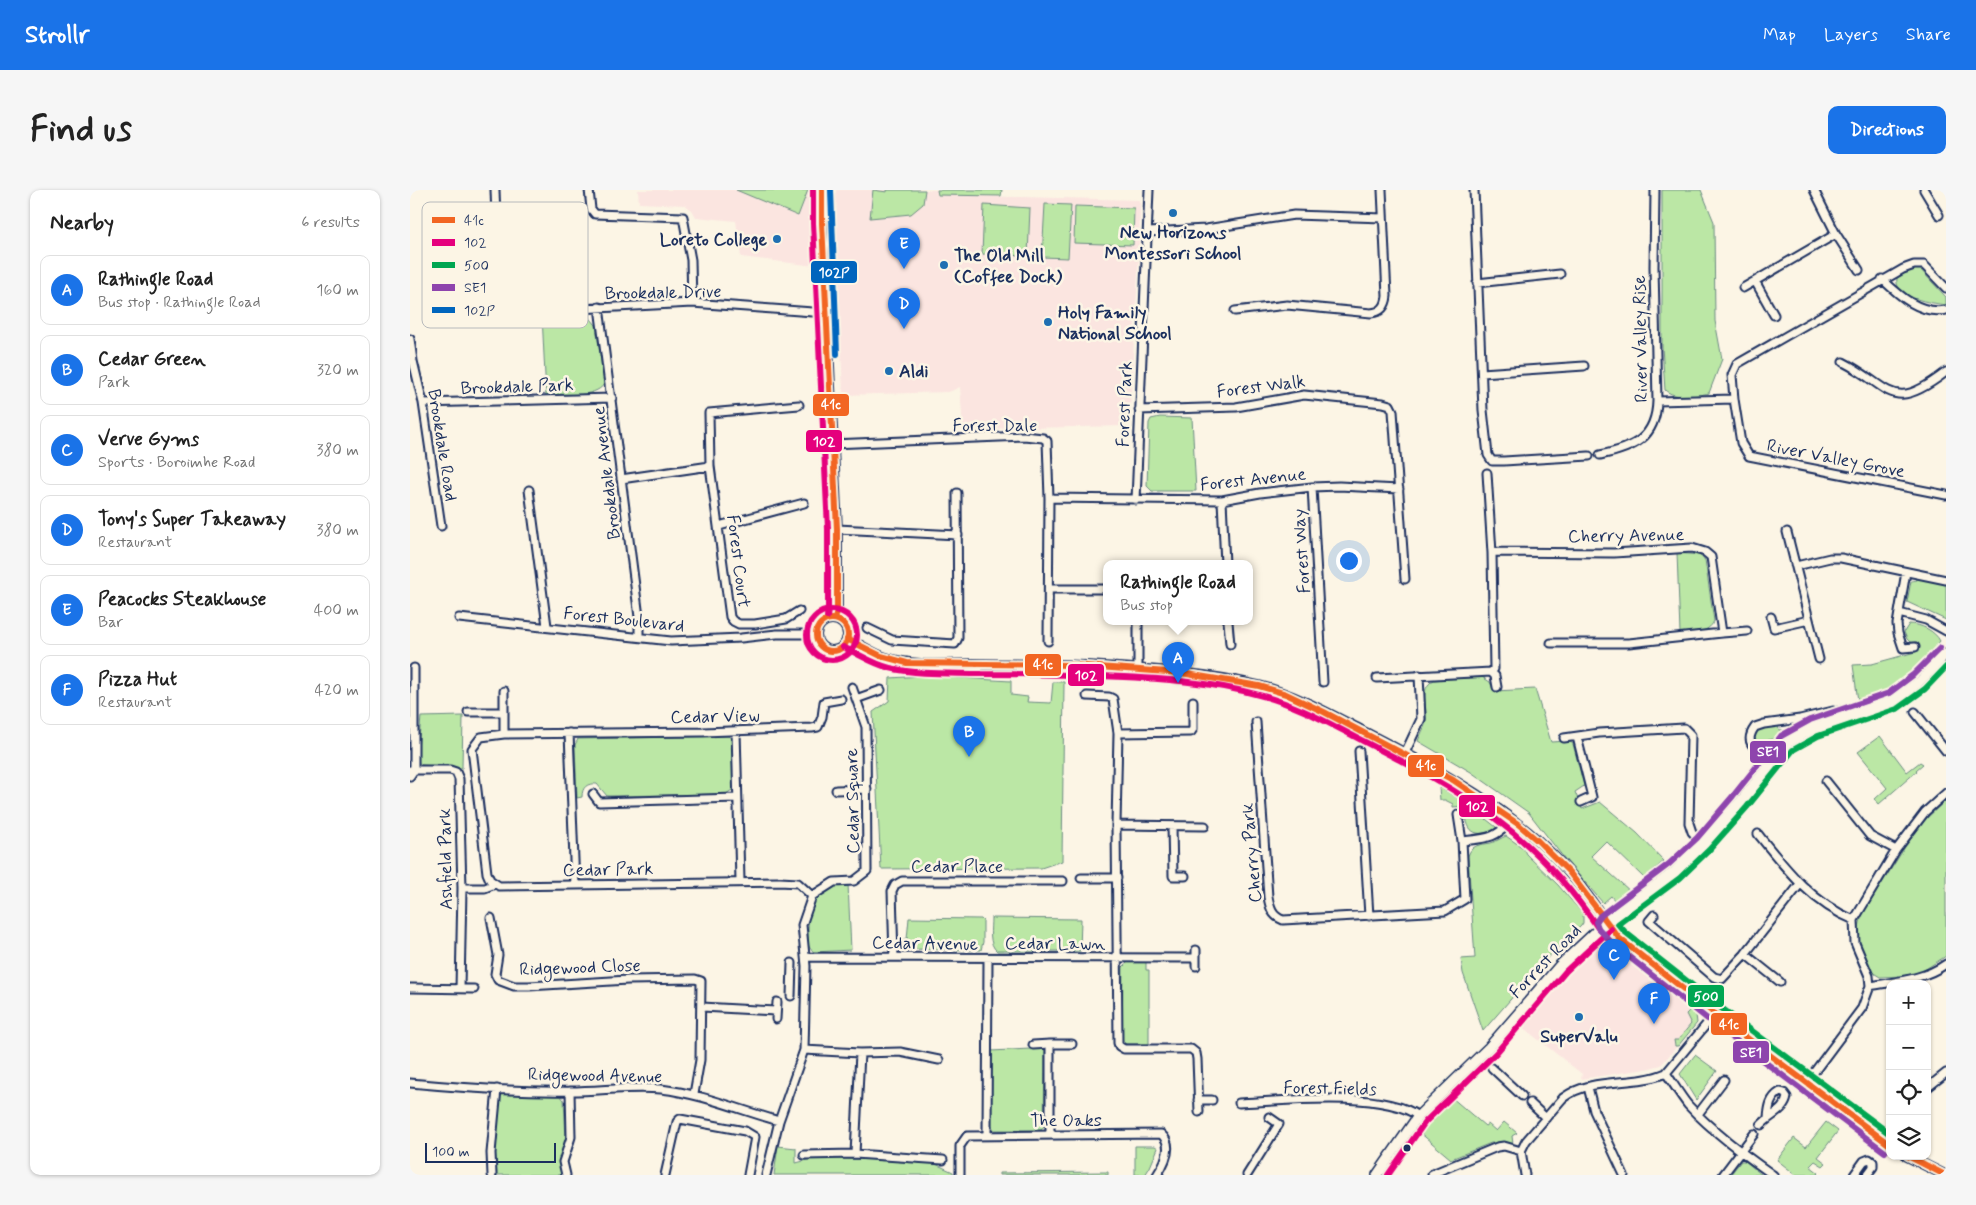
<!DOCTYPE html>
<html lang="en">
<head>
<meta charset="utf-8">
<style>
	body { margin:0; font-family:Mynerve,sans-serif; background:#f6f6f6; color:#222 }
	.controls { position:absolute; right:15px; bottom:15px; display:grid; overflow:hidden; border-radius:10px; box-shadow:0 1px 4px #0004 }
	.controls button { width:45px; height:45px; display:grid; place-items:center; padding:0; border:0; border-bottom:1px solid #e0e0e0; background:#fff; color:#222; font:25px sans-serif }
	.scale { position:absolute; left:15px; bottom:12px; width:131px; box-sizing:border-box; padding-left:5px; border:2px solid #1b2f5e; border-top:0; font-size:14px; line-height:18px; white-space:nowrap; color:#1b2f5e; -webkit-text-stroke:4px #fcf5e5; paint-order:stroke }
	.you { position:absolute; left:938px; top:370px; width:18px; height:18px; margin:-12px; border:4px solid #fff; border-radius:50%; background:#1a73e8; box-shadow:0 0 0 8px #1a73e833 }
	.badge { display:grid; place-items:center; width:32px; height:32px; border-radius:50%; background:#1a73e8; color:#fff; font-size:16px; font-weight:700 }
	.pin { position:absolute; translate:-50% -41px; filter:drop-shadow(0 1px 2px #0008) }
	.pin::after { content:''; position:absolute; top:26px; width:18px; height:15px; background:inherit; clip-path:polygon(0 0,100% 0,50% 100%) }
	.popup { position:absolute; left:693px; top:370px; width:150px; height:65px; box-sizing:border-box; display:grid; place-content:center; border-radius:10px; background:#fff; filter:drop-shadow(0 1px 4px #0005); font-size:16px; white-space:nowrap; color:#767676 }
	.popup b { font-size:19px; color:#222 }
	.popup::after { content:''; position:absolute; left:50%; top:100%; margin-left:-10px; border:10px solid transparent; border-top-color:#fff }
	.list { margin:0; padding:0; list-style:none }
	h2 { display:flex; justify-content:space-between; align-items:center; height:65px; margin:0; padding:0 20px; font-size:21px }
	h2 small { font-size:16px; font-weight:400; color:#767676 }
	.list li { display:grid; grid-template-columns:32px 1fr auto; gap:15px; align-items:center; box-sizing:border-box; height:70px; margin:0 10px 10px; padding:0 10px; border:1px solid #e0e0e0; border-radius:10px }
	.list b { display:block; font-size:19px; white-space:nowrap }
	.list p { margin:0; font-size:16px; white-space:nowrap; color:#767676 }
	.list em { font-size:16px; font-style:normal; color:#767676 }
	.icon { flex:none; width:28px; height:28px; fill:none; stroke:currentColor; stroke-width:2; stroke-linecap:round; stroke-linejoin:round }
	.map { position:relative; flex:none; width:1536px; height:985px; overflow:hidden; border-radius:10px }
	header { display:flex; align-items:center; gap:30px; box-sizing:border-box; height:70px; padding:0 25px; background:#1a73e8; color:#fff }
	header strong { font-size:24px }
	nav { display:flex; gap:28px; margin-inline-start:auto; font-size:18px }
	.intro { display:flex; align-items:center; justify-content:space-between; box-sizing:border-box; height:120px; padding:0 30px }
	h1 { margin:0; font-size:35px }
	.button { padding:12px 22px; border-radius:10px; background:#1a73e8; color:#fff; font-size:18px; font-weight:700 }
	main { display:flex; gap:30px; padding:0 30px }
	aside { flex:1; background:#fff; border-radius:10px; box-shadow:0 1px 4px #0004 }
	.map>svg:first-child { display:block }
	.built { fill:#fbe5e0 }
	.green { fill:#bbe7a5; stroke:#6b8b82 }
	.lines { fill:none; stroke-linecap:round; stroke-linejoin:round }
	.minor-casing { stroke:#1b2f5e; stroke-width:11 }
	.tertiary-casing { stroke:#1b2f5e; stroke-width:12 }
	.minor { stroke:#fcf5e5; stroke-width:7 }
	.tertiary { stroke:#fcf5e5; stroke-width:9 }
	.bus-1-casing { stroke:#fcf5e5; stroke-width:10 }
	.bus-2-casing { stroke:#fcf5e5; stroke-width:10 }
	.bus-3-casing { stroke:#fcf5e5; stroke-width:10 }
	.bus-4-casing { stroke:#fcf5e5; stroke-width:10 }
	.bus-5-casing { stroke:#fcf5e5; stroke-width:10 }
	.bus-1 { stroke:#f26522; stroke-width:6 }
	.bus-2 { stroke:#e5007d; stroke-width:6 }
	.bus-3 { stroke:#00a651; stroke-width:6 }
	.bus-4 { stroke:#8e44ad; stroke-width:6 }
	.bus-5 { stroke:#0065bd; stroke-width:6 }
	.poi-dot { fill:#1f6fb2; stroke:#fcf5e5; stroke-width:2 }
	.bus-dot { fill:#1b2f5e; stroke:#fcf5e5; stroke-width:2 }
	.labels { text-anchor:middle; stroke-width:5; stroke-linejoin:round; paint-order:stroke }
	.poi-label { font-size:18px; font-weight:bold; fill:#1b2f5e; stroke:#fcf5e5; text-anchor:start }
	.street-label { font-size:18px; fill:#1b2f5e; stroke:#fcf5e5 }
	.key { fill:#fcf5e5; stroke:#b8babc; stroke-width:1 }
	.key-label { font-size:14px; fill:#1b2f5e }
	.line-badge { stroke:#fcf5e5; stroke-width:2 }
	.badge-label { font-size:14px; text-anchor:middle; font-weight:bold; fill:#fff }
</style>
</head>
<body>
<header>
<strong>Strollr</strong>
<nav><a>Map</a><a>Layers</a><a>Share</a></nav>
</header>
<div class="intro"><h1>Find us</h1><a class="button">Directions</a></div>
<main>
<aside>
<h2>Nearby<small>6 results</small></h2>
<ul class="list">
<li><span class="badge">A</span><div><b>Rathingle Road</b><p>Bus stop · Rathingle Road</p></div><em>160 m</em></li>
<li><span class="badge">B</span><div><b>Cedar Green</b><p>Park</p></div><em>320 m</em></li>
<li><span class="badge">C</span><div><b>Verve Gyms</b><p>Sports · Boroimhe Road</p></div><em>380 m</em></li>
<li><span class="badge">D</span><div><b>Tony's Super Takeaway</b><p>Restaurant</p></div><em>380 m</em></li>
<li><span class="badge">E</span><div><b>Peacocks Steakhouse</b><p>Bar</p></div><em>400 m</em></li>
<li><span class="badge">F</span><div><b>Pizza Hut</b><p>Restaurant</p></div><em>420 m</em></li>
</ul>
</aside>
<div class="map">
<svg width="1536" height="985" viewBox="0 0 1536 985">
	<rect width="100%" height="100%" fill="#fcf5e5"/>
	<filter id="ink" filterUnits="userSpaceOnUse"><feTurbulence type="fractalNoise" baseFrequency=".02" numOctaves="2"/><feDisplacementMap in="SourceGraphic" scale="10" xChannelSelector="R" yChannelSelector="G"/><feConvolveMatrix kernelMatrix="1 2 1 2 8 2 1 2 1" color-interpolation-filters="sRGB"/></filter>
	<g filter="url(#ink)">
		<path class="built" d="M228,0H409L405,22V76L331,67L326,31L286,27L282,20L275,15L229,13Z
			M426,0H527L528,5L730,10L729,66L719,236L553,239L550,197L539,202L433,205L426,40L424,32L423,10Z
			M1191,755L1199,757L1286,825L1288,829L1287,833L1251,875L1236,879L1171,889L1172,884L1111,836L1161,780Z"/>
		<path class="green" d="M326,0H398L388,26Z
			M463,0L477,2V0H515L513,14L501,24L460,28Z
			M527,0H592L591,6L528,5Z
			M1252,0H1291L1304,32L1305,131L1312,169L1299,203C1287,206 1264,209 1255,200L1252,157Z
			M635,14L661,15L658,68L632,67Z
			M574,15L620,18L618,66L572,64Z
			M665,16L724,18L723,55L664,53Z
			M1504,77L1509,78L1536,107V115C1522,113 1483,108 1487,88Z
			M176,123L186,135L194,194C186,208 151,205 136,206L132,125Z
			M750,227L782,228L786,301H742L737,296L739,233L741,229Z
			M1267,363L1289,365L1295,370L1304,431C1298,444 1283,442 1270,443Z
			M1507,388L1536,394V430L1497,412L1501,391L1507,390Z
			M1499,434C1511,434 1525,441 1530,451C1509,477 1482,508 1448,516C1432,520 1414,521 1398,523L1448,511L1443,475L1462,474L1509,461L1507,452H1500L1497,449L1494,442Z
			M513,486L601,491V505L618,507L617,512L641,513L643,492H654L652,671L631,678L471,679L463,522L479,511L480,488Z
			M1072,487L1080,492L1084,501L1125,499L1141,552L1159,551L1163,554L1174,596L1165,602L1172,619L1190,612L1227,643L1254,671L1234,688L1196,651L1181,666L1221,702L1208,712L1205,711L1201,706L1193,713L1154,668L1119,623L1061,582L1008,551C1010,545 1014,539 1016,532C1018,517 1008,499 1024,490Z
			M53,526L52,578L12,575L8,572L6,563L8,560L11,527Z
			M1392,532L1393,533L1374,543L1365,551L1362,549L1358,550L1356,554L1359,558L1351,556L1344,547L1347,540L1352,537L1368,535L1369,540L1379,539V534Z
			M318,546L322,549V553L323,597L322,600L316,604L197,606L187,594C177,593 172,597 172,607L167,608L165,555L168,549Z
			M1470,546L1497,582L1510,572L1513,574L1506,580L1507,581L1469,614L1465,609L1477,598L1448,562Z
			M1029,597L1057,614L1086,637L1085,640C1060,650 1056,637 1055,616L1043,617V614L1035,610H1030Z
			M1536,610V766L1511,782L1493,786L1470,787L1462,782L1449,754L1448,741L1452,725L1495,657L1516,629Z
			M1096,646L1113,658L1116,664L1148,695L1173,724V733L1171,736L1134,771L1073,841L1053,783L1051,769L1065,768L1058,666C1062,654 1070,655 1081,653C1087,651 1091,648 1096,646Z
			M428,694H438L441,760L404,762C397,757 398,753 398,745C398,715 402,708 428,694Z
			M499,728L571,729L573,731V752L571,760L493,759L491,756L490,749H497Z
			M581,728L671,729L670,761H587C578,754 581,739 581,728Z
			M718,772H736V780H739V854H716L712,850L713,777Z
			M1280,820L1286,825L1287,833L1268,856H1265L1264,850H1268L1281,834L1276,824Z
			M620,858H632L635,860L634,936L631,940H584L581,934V861L620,859Z
			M1285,865L1307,881L1286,910L1270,884Z
			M95,901L148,903L154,910L156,950L149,971L151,985H87L85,958L89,906Z
			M1041,907L1075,936L1078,934L1086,941L1094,932L1107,943L1102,946L1103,954L1081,953L1041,969L1009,942Z
			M1416,932L1428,941L1408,967L1416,973L1413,976L1405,971L1400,976L1409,983L1407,985H1386L1367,970L1384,948L1396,957Z
			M368,956L386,958V973L405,968L519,971L543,982V985H364Z
			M725,956H745L748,958L740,977L735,985H725Z
			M1331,971H1335L1352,985H1320Z
			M698,982V985H589V983Z"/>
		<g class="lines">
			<g class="minor-casing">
				<path id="minor" d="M85,0L89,113L90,119L93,120L131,121L282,113L416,123
					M179,0L181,19L185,24L273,27L281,70L282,113
					M1064,0L1073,220L1078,265L1082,271H1094L1179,266
					M1404,0L1426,44L1449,80
					M1514,0L1529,25
					M738,42L796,39L884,25L973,28
					M1472,89C1490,106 1510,125 1536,120
					M1345,91L1364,125
					M1067,93L1150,84
					M1333,98L1426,44
					M189,117L229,427V446
					M825,121L877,115L961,123C972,122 976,116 977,106L972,0
					M0,149L3,171L13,213L31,336
					M1433,172C1482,197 1480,225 1536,182
					M1072,183L1174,176
					M1324,209L1331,253L1339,266L1536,305
					M1247,211L1324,209L1322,185L1327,174L1493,79L1504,75H1514L1536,98
					M13,213L202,208
					M729,220L826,217L894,205L973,213L980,215L983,221L995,389
					M422,254L614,246L633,248L637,251L639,308L638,451
					M1190,265C1224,258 1246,248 1247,211L1244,77L1245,0
					M300,276L320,427L323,431L329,434H345L376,429L389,421
					M211,289L300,276L299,223L389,215
					M902,297L913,492
					M119,300L137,436
					M639,308L812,310L850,303L902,297L929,296L989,299
					M726,310L739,0
					M812,310L815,374
					M309,336L394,313
					M427,339L548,345
					M1377,342L1409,469
					M1082,362L1204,363L1282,358L1295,362L1301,367L1312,443L1219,453H1141
					M1386,376L1420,368H1431L1536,390
					M1496,382L1487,434L1488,443L1493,458L1505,457
					M639,399H697
					M1489,423L1516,430L1536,441
					M1361,427L1364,438L1399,430
					M49,428L261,451L331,448L367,444H405
					M728,432V479
					M818,432L820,454
					M457,438L482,450L545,454L548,448L547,303
					M1312,443L1337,441
					M1081,482L1085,486L1087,497
					M967,488L1081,482L1084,479L1082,363L1077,283
					M94,501V544
					M677,506L699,507L703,509L708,543L706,635L708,853L709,856L714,859H781L786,863L787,869L789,922
					M446,509L471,500
					M58,522H94
					M1505,522L1536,561
					M846,532L858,707C860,718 862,726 873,730L1035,721L1055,709L1052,651L1048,625
					M326,541L330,691
					M159,543L165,695
					M708,543L781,542L783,539V511
					M1167,547L1182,607L1171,612
					M1154,548L1189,543L1274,538L1281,545L1279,633L1282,642L1293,654
					M949,561L959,726
					M995,563L1011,529L1009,485
					M1363,569C1350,560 1331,556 1345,537L1354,534L1390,529L1423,521
					M0,580H4V478
					M0,586L4,580H40L46,582L49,589L52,698L50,799
					M1416,591L1460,646L1486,660
					M426,600L457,599
					M183,604L189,612L327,608
					M706,635L795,636
					M762,636L763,686H775
					M1348,644C1376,679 1402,713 1444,730
					M1052,651C1078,648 1084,649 1102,631
					M671,688H707
					M52,698H75L85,694
					M402,706L388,693L370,692L89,696L80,690L77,683L62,559L71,547L94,544L293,542L402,538L408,537L412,527L414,512L431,509
					M402,706L424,692L444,691L457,681L456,537L442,497
					M1244,725L1239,731L1304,787L1312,789L1335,764L1390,694
					M81,728L88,765L85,784L88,790L104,796H119L218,790L285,789L291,791L290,870L284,904
					M786,760V776
					M1335,764L1370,792
					M396,767L786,768
					M484,767L482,701L485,695L492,691H653
					M1460,796C1487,791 1513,790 1536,774
					M0,798L64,799
					M381,806L382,773
					M292,817L366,821
					M366,829L367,812
					M640,854H662
					M623,855L640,854V945
					M394,860L450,863L490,862L529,870
					M1082,878L1112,906
					M1256,883C1263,893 1270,905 1278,915C1303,942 1334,964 1363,985
					M0,893C53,898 107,902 160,901C191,901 221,896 251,899C292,904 330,920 369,931
					M1396,893L1452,818L1460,796L1459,786L1445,753L1444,730L1486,660L1515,622L1536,603
					M1178,897L1184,921L1214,985
					M1517,898L1536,883
					M788,910H802
					M829,913C873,911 972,900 1008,926
					M1120,913L1136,928
					M1288,924L1314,890
					M1351,935C1360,925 1375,921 1377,907L1374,903L1370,902C1360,908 1359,917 1358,927
					M577,946L578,768
					M1111,961L1116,951L1153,908C1182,886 1224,897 1256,883L1305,824
					M1111,961L1115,985
					M445,964L533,970
					M394,965L445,964L450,863
					M1022,984L1087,957L1094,956L1111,961
					M82,985L81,963L87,899
					M156,985L153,972L161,947L160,901
					M255,985L267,932L270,929L335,941L345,947L338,985
					M356,985L369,931L394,860L396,776L392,735L402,706
					M550,985V956L557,946L751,944C764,955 755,973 747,985
					M837,985L869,934L859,927
					M1313,985L1344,944
					M1444,985L1454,971L1459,969L1463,972V977L1457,985"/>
			</g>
			<g class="tertiary-casing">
				<path id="tertiary" d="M412,0V33L427,339V421L425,429
					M406 445a16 16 0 1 1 32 0a16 16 0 1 1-32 0Z
					M437,449C451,455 463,464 476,468C504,477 535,474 563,474C606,475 650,474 693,477C745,480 798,484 849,496C885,505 919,524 952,541C1014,573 1075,604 1128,651C1145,667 1162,684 1175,703C1187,718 1195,734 1209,748L1305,824L1480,955
					M1497,966L1535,985
					M967,985L1008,926L1079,857L1150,775L1195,733L1265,681L1293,654L1330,612L1377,553L1404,538L1483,511L1509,492L1536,464"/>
			</g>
			<use href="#minor" class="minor"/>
			<use href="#tertiary" class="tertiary"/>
			<g class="bus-1-casing">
				<path id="bus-1" d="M412,0V33L427,339V421L425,429
					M406 445a16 16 0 1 1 32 0a16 16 0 1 1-32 0Z
					M437,449L471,466L497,473L661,475L771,483L849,496L876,504L914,522L1043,590L1108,634L1128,651L1159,682L1209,748L1305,824L1480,955
					M1498,966L1535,985"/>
			</g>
			<g class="bus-2-casing">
				<path id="bus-2" d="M403,0V33L418,339V420L417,427
					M397 445a25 25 0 1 1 50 0a25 25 0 1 1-50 0Z
					M433,457C449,464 463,474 480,478C510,485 541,483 572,484C612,484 651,484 690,486C743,488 798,491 849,505C886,514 920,534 953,551C1053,602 1124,642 1188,738
					M978,985L1015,932L1086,863L1156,781L1201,739"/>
			</g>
			<g class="bus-3-casing">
				<path id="bus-3" d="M1480,944L1310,817L1215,742L1208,734L1270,688L1299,660L1337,617L1383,560L1408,546L1487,519L1515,499L1536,477"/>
			</g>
			<g class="bus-4-casing">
				<path id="bus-4" d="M1475,962L1300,831L1204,755L1188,738L1186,732L1190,726L1259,674L1287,648L1323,606L1371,546L1400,530L1479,503L1503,485L1530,458"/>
			</g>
			<g class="bus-5-casing">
				<path id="bus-5" d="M421,0L427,164"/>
			</g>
			<use href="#bus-1" class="bus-1"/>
			<use href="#bus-2" class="bus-2"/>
			<use href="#bus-3" class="bus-3"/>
			<use href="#bus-4" class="bus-4"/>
			<use href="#bus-5" class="bus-5"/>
		</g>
	</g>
	<g class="poi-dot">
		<circle cx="763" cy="23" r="5"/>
		<circle cx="367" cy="49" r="5"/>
		<circle cx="534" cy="75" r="5"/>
		<circle cx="638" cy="132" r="5"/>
		<circle cx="479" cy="181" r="5"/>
		<circle cx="1169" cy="827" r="5"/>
	</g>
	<circle class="bus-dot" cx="997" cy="958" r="4.5"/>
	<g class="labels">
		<g class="poi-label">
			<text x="763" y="48" text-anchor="middle">New Horizons<tspan x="763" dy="21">Montessori School</tspan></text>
			<text x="357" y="55" text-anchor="end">Loreto College</text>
			<text x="544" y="71">The Old Mill<tspan x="544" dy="21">(Coffee Dock)</tspan></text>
			<text x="648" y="128">Holy Family<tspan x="648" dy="21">National School</tspan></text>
			<text x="489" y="187">Aldi</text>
			<text x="1169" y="852" text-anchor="middle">SuperValu</text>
		</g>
		<g class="street-label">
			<text transform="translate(253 102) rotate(-1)" y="6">Brookdale Drive</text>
			<text transform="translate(1230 149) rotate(-91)" y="6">River Valley Rise</text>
			<text transform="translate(107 196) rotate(-2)" y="6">Brookdale Park</text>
			<text transform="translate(851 196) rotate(-7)" y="6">Forest Walk</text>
			<text transform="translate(714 214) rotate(-88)" y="6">Forest Park</text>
			<text x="585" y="241">Forest Dale</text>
			<text transform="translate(33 255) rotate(81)" y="6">Brookdale Road</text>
			<text transform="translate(1426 268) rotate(11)" y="6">River Valley Grove</text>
			<text transform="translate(196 283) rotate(-97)" y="6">Brookdale Avenue</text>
			<text transform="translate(843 289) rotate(-6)" y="6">Forest Avenue</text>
			<text transform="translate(1216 345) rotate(-1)" y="6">Cherry Avenue</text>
			<text transform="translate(891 361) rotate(-94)" y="6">Forest Way</text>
			<text transform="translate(329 371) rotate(83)" y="6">Forest Court</text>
			<text transform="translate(214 429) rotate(6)" y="6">Forest Boulevard</text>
			<text transform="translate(305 526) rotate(-1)" y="6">Cedar View</text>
			<text transform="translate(442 611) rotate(-91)" y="6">Cedar Square</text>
			<text transform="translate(841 663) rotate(-95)" y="6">Cherry Park</text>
			<text transform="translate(35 669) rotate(-91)" y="6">Ashfield Park</text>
			<text x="547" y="682">Cedar Place</text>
			<text transform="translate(198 679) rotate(-1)" y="6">Cedar Park</text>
			<text transform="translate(515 753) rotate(1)" y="6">Cedar Avenue</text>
			<text x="645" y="759">Cedar Lawn</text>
			<text transform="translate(1135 771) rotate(-46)" y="6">Forrest Road</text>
			<text transform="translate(170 777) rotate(-2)" y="6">Ridgewood Close</text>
			<text transform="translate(185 885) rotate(1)" y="6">Ridgewood Avenue</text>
			<text transform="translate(920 898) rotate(1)" y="6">Forest Fields</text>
			<text x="656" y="936">The Oaks</text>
		</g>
	</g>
	<rect x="12" y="12" width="166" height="126" rx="8" class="key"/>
	<rect x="22" y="27" width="23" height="6" fill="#f26522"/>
	<rect x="22" y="49" width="23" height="7" fill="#e5007d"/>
	<rect x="22" y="72" width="23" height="6" fill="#00a651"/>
	<rect x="22" y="94" width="23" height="7" fill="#8e44ad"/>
	<rect x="22" y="117" width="23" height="6" fill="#0065bd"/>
	<g class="key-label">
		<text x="54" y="35">41c</text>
		<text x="54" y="57">102</text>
		<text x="54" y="80">500</text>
		<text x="54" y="102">SE1</text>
		<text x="54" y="125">102P</text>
	</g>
	<g class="line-badge">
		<rect x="400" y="70" width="48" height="24" rx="5" fill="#0065bd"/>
		<rect x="402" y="203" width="38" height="24" rx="5" fill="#f26522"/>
		<rect x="395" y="239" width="38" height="24" rx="5" fill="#e5007d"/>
		<rect x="614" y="463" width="38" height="24" rx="5" fill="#f26522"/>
		<rect x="657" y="473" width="38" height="24" rx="5" fill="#e5007d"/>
		<rect x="1339" y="550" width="38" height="24" rx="5" fill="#8e44ad"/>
		<rect x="997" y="564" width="38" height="24" rx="5" fill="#f26522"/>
		<rect x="1048" y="604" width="38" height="24" rx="5" fill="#e5007d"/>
		<rect x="1277" y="794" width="38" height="24" rx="5" fill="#00a651"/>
		<rect x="1300" y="822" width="38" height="24" rx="5" fill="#f26522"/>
		<rect x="1322" y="850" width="38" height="24" rx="5" fill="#8e44ad"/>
	</g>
	<g class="badge-label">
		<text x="424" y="87">102P</text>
		<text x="421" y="219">41c</text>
		<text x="414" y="256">102</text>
		<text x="633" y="479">41c</text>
		<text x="676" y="490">102</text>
		<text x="1358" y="566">SE1</text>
		<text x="1016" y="580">41c</text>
		<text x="1067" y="621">102</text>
		<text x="1296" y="811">500</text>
		<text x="1319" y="839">41c</text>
		<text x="1341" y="867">SE1</text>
	</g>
</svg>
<div class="controls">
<button>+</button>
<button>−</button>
<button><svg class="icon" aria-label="locate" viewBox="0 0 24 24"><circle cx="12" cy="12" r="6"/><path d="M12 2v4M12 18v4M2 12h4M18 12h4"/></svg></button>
<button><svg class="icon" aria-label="layers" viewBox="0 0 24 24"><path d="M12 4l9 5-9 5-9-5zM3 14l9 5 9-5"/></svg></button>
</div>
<div class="scale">100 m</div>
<div class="you"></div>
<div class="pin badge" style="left:768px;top:493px">A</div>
<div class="popup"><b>Rathingle Road</b>Bus stop</div>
<div class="pin badge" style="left:559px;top:567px">B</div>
<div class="pin badge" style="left:1204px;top:790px">C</div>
<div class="pin badge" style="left:494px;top:139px">D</div>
<div class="pin badge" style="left:494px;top:79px">E</div>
<div class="pin badge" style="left:1244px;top:834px">F</div>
</div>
</main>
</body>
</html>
